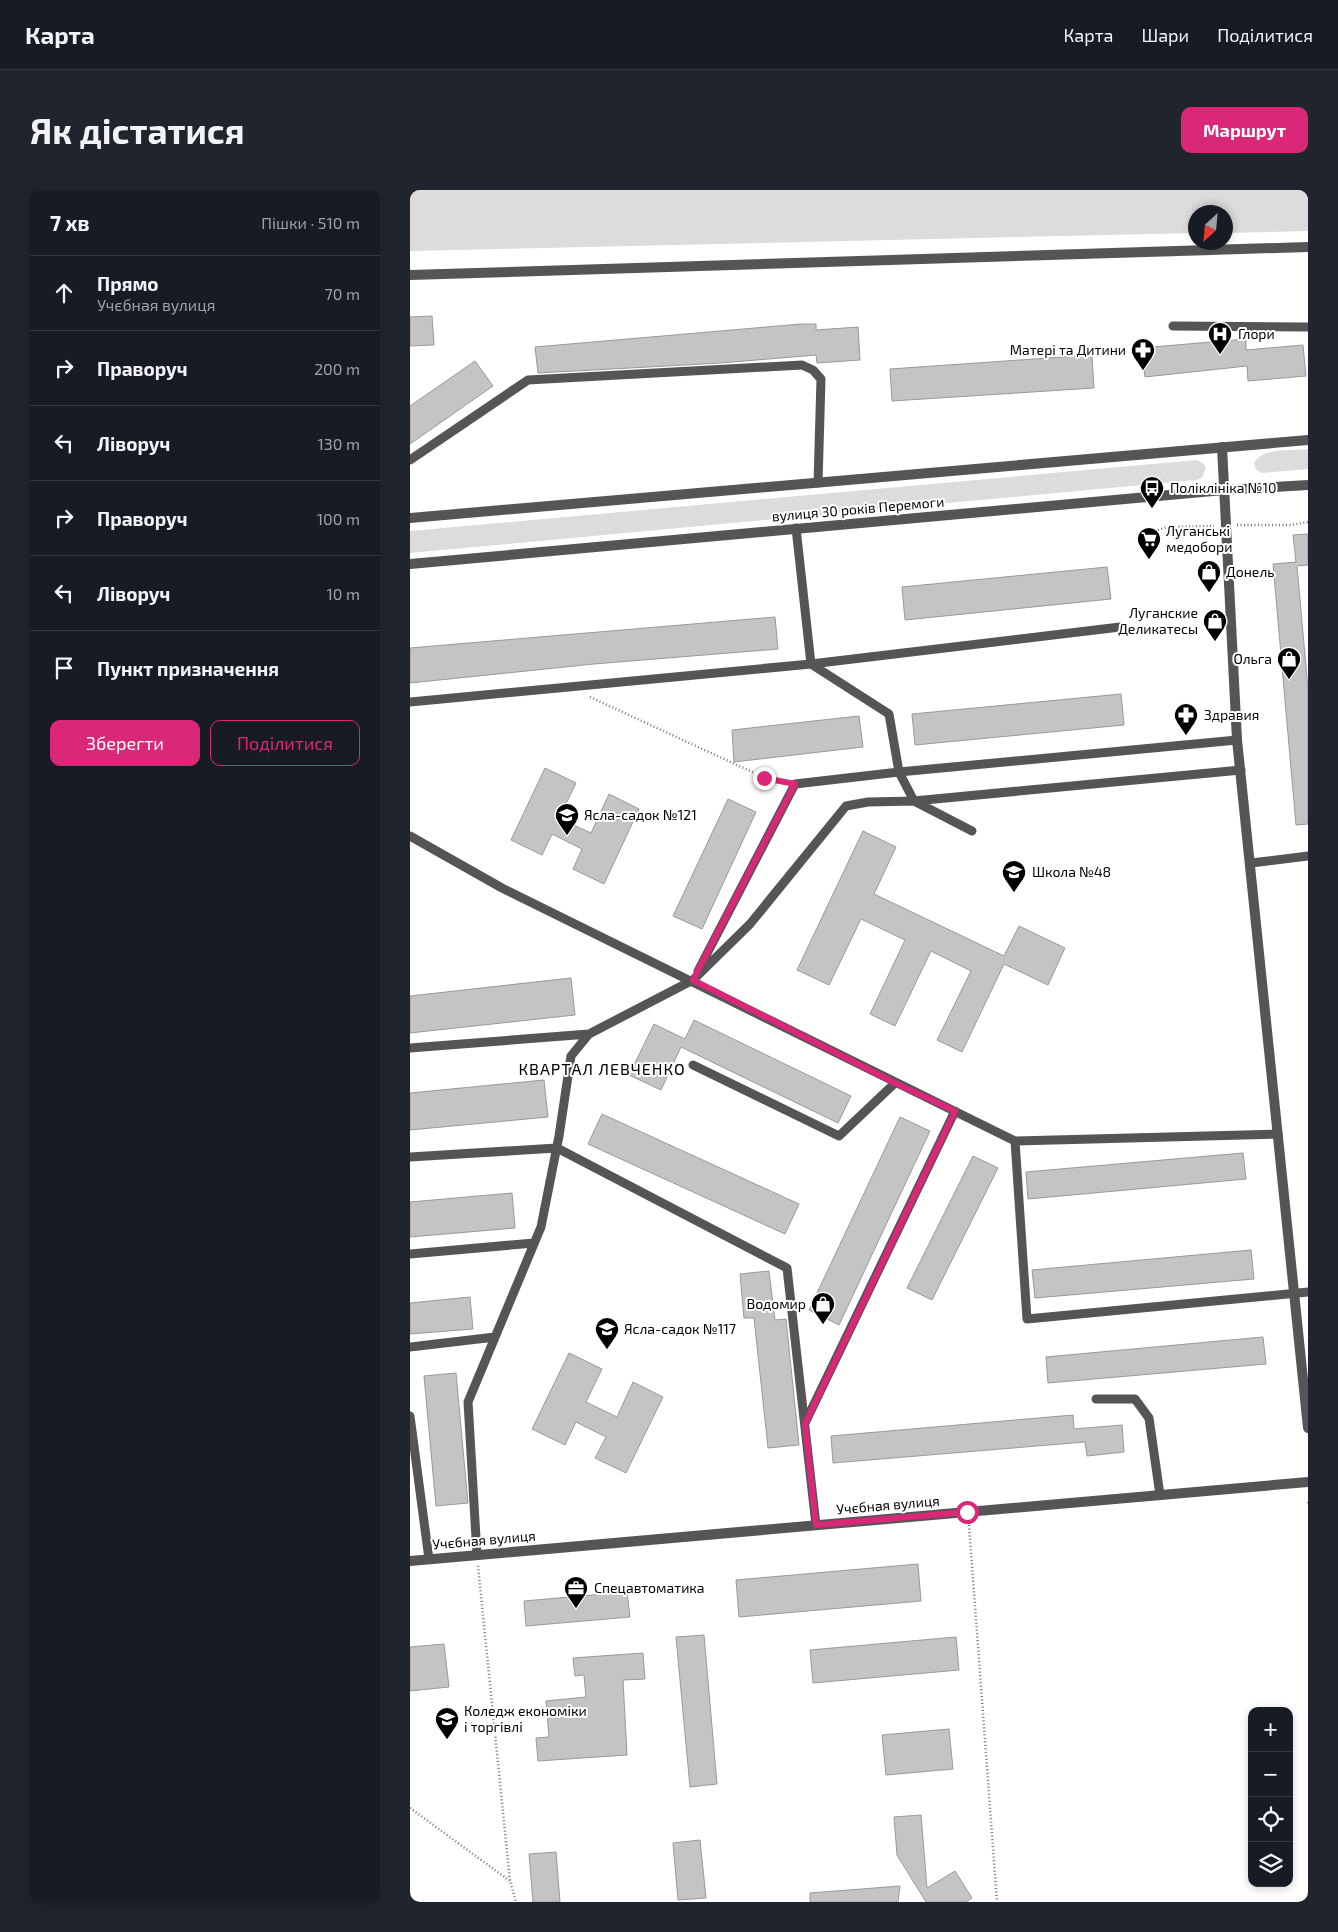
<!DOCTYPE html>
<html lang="uk">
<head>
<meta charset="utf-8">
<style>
	body { margin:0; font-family:"Exo 2",sans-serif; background:#20242c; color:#f1f3f6 }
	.controls { position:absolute; right:15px; bottom:15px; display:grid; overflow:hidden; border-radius:10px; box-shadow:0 2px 8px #0003 }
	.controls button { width:45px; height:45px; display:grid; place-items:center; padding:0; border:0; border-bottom:1px solid #363941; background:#171b24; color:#f1f3f6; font:25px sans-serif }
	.compass { position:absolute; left:778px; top:15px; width:45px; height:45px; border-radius:50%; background:#171b24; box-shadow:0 2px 8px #0003; rotate:206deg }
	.stop { position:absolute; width:15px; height:15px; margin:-11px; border:4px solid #db2777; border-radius:50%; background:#fff }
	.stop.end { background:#db2777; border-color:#fff; box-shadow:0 1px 5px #0008 }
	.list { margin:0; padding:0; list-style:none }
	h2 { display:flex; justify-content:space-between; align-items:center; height:65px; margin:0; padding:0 20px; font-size:21px }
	h2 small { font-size:16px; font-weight:400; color:#9ea1a6 }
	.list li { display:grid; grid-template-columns:32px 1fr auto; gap:15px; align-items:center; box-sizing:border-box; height:75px; padding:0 20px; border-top:1px solid #363941 }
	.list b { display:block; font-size:19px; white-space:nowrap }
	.list p { margin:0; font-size:16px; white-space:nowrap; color:#9ea1a6 }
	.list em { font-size:16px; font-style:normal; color:#9ea1a6 }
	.actions { display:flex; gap:10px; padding:15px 20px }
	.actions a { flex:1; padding:11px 0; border:1px solid #db2777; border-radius:10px; text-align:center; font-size:18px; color:#db2777 }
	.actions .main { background:#db2777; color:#fff }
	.icon { flex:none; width:28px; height:28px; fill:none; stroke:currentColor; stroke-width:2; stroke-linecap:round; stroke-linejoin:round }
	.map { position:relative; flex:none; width:898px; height:1712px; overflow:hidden; border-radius:10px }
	header { display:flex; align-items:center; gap:30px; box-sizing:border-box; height:70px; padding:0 25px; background:#171b24; border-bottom:1px solid #363941 }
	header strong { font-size:24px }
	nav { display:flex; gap:28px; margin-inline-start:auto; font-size:18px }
	.intro { display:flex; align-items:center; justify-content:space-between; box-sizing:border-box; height:120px; padding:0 30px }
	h1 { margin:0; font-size:35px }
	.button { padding:12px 22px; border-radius:10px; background:#db2777; color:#fff; font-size:18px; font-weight:700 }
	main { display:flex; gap:30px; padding:0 30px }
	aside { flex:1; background:#171b24; border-radius:10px; box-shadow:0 2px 8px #0003 }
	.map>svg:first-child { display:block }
	.green { fill:#dcdcdc }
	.building { fill:#c4c4c4; stroke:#999 }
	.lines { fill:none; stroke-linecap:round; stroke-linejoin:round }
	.path { stroke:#777; stroke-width:2.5; stroke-dasharray:1 2.5; stroke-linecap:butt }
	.service { stroke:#555; stroke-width:9 }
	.minor { stroke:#555; stroke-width:10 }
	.tertiary { stroke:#555; stroke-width:10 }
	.route { stroke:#db2777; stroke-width:6 }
	.labels { text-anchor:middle; stroke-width:4; stroke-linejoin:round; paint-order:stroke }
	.poi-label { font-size:14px; fill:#000; stroke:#fff; text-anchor:start }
	.street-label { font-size:14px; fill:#000; stroke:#fff }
	.quarter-label { font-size:16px; letter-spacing:1px; fill:#000; stroke:#fff }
</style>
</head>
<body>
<header>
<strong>Карта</strong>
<nav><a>Карта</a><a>Шари</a><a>Поділитися</a></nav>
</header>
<div class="intro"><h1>Як дістатися</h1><a class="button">Маршрут</a></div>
<main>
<aside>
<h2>7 хв<small>Пішки · 510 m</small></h2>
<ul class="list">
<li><svg class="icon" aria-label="ahead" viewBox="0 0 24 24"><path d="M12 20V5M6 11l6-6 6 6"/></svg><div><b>Прямо</b><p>Учєбная вулиця</p></div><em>70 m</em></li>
<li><svg class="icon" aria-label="right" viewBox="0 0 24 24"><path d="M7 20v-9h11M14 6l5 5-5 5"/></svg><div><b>Праворуч</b></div><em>200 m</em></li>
<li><svg class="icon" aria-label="left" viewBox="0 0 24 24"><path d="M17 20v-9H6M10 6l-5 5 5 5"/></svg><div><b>Ліворуч</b></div><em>130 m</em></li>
<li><svg class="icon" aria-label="right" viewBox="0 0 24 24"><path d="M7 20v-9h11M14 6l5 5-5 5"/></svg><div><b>Праворуч</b></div><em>100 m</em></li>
<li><svg class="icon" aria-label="left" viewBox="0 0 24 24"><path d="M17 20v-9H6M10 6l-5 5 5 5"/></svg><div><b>Ліворуч</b></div><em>10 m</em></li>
<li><svg class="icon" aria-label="arrive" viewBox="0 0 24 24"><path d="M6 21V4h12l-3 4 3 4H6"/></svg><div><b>Пункт призначення</b></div></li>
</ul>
<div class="actions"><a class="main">Зберегти</a><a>Поділитися</a></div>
</aside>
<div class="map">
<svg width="898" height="1712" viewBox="0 0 898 1712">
	<rect width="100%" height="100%" fill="#fff"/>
	<path class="green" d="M0,0H898V41L816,43V22H786L785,43L0,61Z
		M898,259V279L852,283L846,280L844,273C853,257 882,261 898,259Z
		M787,270L793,273L796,278L792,288L786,290L0,363V341Z"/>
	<path class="building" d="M22,126L24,155L0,156V127Z
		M391,134H406V140L448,137L450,170L407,173L406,165L311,173L128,183L125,157Z
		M836,149V160L893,155L896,186L838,191L837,176L735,187L731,158Z
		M682,165L684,198L482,211L480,179Z
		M65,171L83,196L0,254V216Z
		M898,344V375L887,376L898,499V634L886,635L863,374L886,372L883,345Z
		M697,377L701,409L495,430L492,397Z
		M365,427L368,459L184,474L0,493V458Z
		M711,504L714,535L505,555L502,524Z
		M449,526L453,557L324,572L322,540Z
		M135,578L166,593L149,628L181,643L199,604L229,619L194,694L163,679L172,659L142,644L132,665L101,650Z
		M318,609L346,622L292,739L263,726Z
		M453,641L486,657L464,704L594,766L609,736L655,758L638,795L594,774L552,862L527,850L561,781L521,761L485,836L460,824L495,750L451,729L419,795L387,780Z
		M161,788L165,825L0,843V806Z
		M284,830L441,906L428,933L271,857L251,900L219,885L244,834L275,849Z
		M134,890L138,927L0,940V903Z
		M192,924L389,1014L375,1044L178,954Z
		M490,927L520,941L429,1135L399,1120Z
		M833,963L836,989L618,1009L616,982Z
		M563,966L588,978L522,1110L497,1098Z
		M102,1003L105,1038L0,1047V1012Z
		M841,1060L844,1089L625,1108L622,1080Z
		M359,1081L365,1130L376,1129L389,1255L358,1258L344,1128H334L330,1084Z
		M60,1107L63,1139L0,1144V1113Z
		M853,1147L856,1174L638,1193L636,1167Z
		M159,1163L192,1179L176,1212L207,1227L223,1192L253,1207L216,1283L185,1268L196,1247L166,1232L155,1255L122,1239Z
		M46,1183L58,1313L26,1316L14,1186Z
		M663,1225L664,1239L712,1235L714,1262L677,1266L675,1252L423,1273L421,1246Z
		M508,1374L511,1411L329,1427L326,1390Z
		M217,1402L220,1427L116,1436L114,1411Z
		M294,1445L307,1594L280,1597L266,1447Z
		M546,1447L549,1480L403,1493L400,1460Z
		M34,1454L39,1497L0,1501V1457Z
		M233,1463L235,1489L213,1490L217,1565L128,1571L126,1548L139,1547L136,1511L176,1507L174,1485L165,1486L163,1468Z
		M539,1539L543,1579L476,1585L472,1545Z
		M511,1625L517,1698L545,1681L562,1708L556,1712H516L487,1665L484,1627Z
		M290,1650L296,1708L268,1710L263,1653Z
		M146,1662L150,1712H123L119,1664Z
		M490,1696L488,1712H400V1703Z"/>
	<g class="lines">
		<path class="path" d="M827,335H881L898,332
			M748,340L757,337L804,336
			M180,507L355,588L374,592
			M898,1312V1314
			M559,1335L587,1712
			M68,1376L100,1691L106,1712
			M0,1618L100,1691"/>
		<path class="service" d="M763,136L898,137
			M0,270L118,190L392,175L403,180L411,189L408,293
			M710,437L401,474L479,524L489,582L827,550
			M0,512L401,474L386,338
			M0,646L92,698L605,951L868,944
			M841,673L898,666
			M288,781L385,594L489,582L504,611L562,641
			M0,858L179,844L283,790L340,734L436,616L458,612L504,611L831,580
			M283,875L429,946L485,893
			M605,951L617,1129L898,1102
			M0,967L147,958L377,1078L406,1335
			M0,1064L124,1053
			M0,1157L85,1147
			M686,1209H725L739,1228L750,1305
			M0,1226L19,1369
			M395,1233L545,921
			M67,1365L58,1212L131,1037L149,946L161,866L179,844"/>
		<path class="minor" d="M0,85L898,57
			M812,257L827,550L898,1238
			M0,1371L898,1292"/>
		<path class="tertiary" d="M0,328L898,250
			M0,374L814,300L898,295"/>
	</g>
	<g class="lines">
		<path class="route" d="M354,588L385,594L283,790L485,893L545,921L395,1234L406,1335L557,1322"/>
	</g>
	<defs>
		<g id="hospital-pin" transform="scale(1.25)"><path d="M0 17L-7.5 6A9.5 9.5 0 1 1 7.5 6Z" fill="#000" stroke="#fff"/><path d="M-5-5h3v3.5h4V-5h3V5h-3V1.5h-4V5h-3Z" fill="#fff"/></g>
		<g id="pharmacy-pin" transform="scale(1.25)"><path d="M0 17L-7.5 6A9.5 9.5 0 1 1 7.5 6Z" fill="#000" stroke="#fff"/><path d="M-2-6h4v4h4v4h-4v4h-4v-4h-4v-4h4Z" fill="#fff"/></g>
		<g id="bus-pin" transform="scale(1.25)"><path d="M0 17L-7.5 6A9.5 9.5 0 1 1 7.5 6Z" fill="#000" stroke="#fff"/><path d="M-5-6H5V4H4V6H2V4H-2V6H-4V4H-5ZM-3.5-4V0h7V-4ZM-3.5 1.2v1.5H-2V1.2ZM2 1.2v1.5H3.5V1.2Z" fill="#fff"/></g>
		<g id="supermarket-pin" transform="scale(1.25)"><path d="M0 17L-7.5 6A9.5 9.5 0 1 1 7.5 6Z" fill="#000" stroke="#fff"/><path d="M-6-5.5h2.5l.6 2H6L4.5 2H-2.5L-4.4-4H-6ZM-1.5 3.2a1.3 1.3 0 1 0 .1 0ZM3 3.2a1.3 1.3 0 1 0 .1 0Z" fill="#fff"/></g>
		<g id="shop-pin" transform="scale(1.25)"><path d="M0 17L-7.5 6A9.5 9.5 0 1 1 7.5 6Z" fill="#000" stroke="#fff"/><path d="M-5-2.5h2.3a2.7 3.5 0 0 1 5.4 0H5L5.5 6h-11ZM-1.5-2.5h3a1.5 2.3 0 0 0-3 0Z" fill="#fff"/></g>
		<g id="school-pin" transform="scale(1.25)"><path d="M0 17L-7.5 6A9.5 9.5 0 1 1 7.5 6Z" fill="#000" stroke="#fff"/><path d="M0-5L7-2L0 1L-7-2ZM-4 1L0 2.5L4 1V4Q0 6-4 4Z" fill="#fff"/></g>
		<g id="office-pin" transform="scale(1.25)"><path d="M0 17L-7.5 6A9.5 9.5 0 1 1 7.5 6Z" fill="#000" stroke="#fff"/><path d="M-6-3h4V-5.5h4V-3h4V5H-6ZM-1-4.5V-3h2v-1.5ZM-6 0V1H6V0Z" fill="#fff"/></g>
		<g id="university-pin" transform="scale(1.25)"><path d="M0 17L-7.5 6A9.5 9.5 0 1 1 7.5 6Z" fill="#000" stroke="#fff"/><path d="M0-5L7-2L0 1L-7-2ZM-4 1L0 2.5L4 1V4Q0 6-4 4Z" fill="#fff"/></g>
	</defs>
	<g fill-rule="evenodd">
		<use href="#hospital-pin" x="810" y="144"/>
		<use href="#pharmacy-pin" x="733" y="160"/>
		<use href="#bus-pin" x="742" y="298"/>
		<use href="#supermarket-pin" x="739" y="349"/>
		<use href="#shop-pin" x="799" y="382"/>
		<use href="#shop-pin" x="805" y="431"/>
		<use href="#shop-pin" x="879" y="469"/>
		<use href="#pharmacy-pin" x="776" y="525"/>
		<use href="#school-pin" x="157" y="625"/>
		<use href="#school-pin" x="604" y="682"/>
		<use href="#shop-pin" x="413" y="1114"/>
		<use href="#school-pin" x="197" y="1139"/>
		<use href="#office-pin" x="166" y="1398"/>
		<use href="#university-pin" x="37" y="1529"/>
	</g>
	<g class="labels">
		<g class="poi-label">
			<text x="828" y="149">Глори</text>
			<text x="716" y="165" text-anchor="end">Матері та Дитини</text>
			<text x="760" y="303">Поліклініка №10</text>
			<text x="756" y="346">Луганські<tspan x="756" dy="16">медобори</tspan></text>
			<text x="816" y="387">Донель</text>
			<text x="788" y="428" text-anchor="end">Луганские<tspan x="788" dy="16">Деликатесы</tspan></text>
			<text x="862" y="474" text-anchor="end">Ольга</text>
			<text x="794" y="530">Здравия</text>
			<text x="174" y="630">Ясла-садок №121</text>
			<text x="622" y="687">Школа №48</text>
			<text x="396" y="1119" text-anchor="end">Водомир</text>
			<text x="214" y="1144">Ясла-садок №117</text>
			<text x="184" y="1403">Спецавтоматика</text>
			<text x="54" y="1526">Коледж економіки<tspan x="54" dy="16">і торгівлі</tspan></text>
		</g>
		<g class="street-label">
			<text transform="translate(448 319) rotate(-5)" y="5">вулиця 30 років Перемоги</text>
			<text transform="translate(478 1315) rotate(-5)" y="5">Учєбная вулиця</text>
			<text transform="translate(74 1350) rotate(-5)" y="5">Учєбная вулиця</text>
		</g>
		<g class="quarter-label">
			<text x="192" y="885">КВАРТАЛ ЛЕВЧЕНКО</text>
		</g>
	</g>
</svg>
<div class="controls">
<button>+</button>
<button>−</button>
<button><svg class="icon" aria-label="locate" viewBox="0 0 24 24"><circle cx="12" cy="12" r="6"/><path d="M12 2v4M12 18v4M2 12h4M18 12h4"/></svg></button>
<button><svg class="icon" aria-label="layers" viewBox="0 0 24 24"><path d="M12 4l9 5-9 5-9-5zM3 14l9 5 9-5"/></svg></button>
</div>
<svg class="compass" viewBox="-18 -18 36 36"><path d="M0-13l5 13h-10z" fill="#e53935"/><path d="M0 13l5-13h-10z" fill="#9ea1a6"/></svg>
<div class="stop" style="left:557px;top:1322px"></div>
<div class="stop end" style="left:354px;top:588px"></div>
</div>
</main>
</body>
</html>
